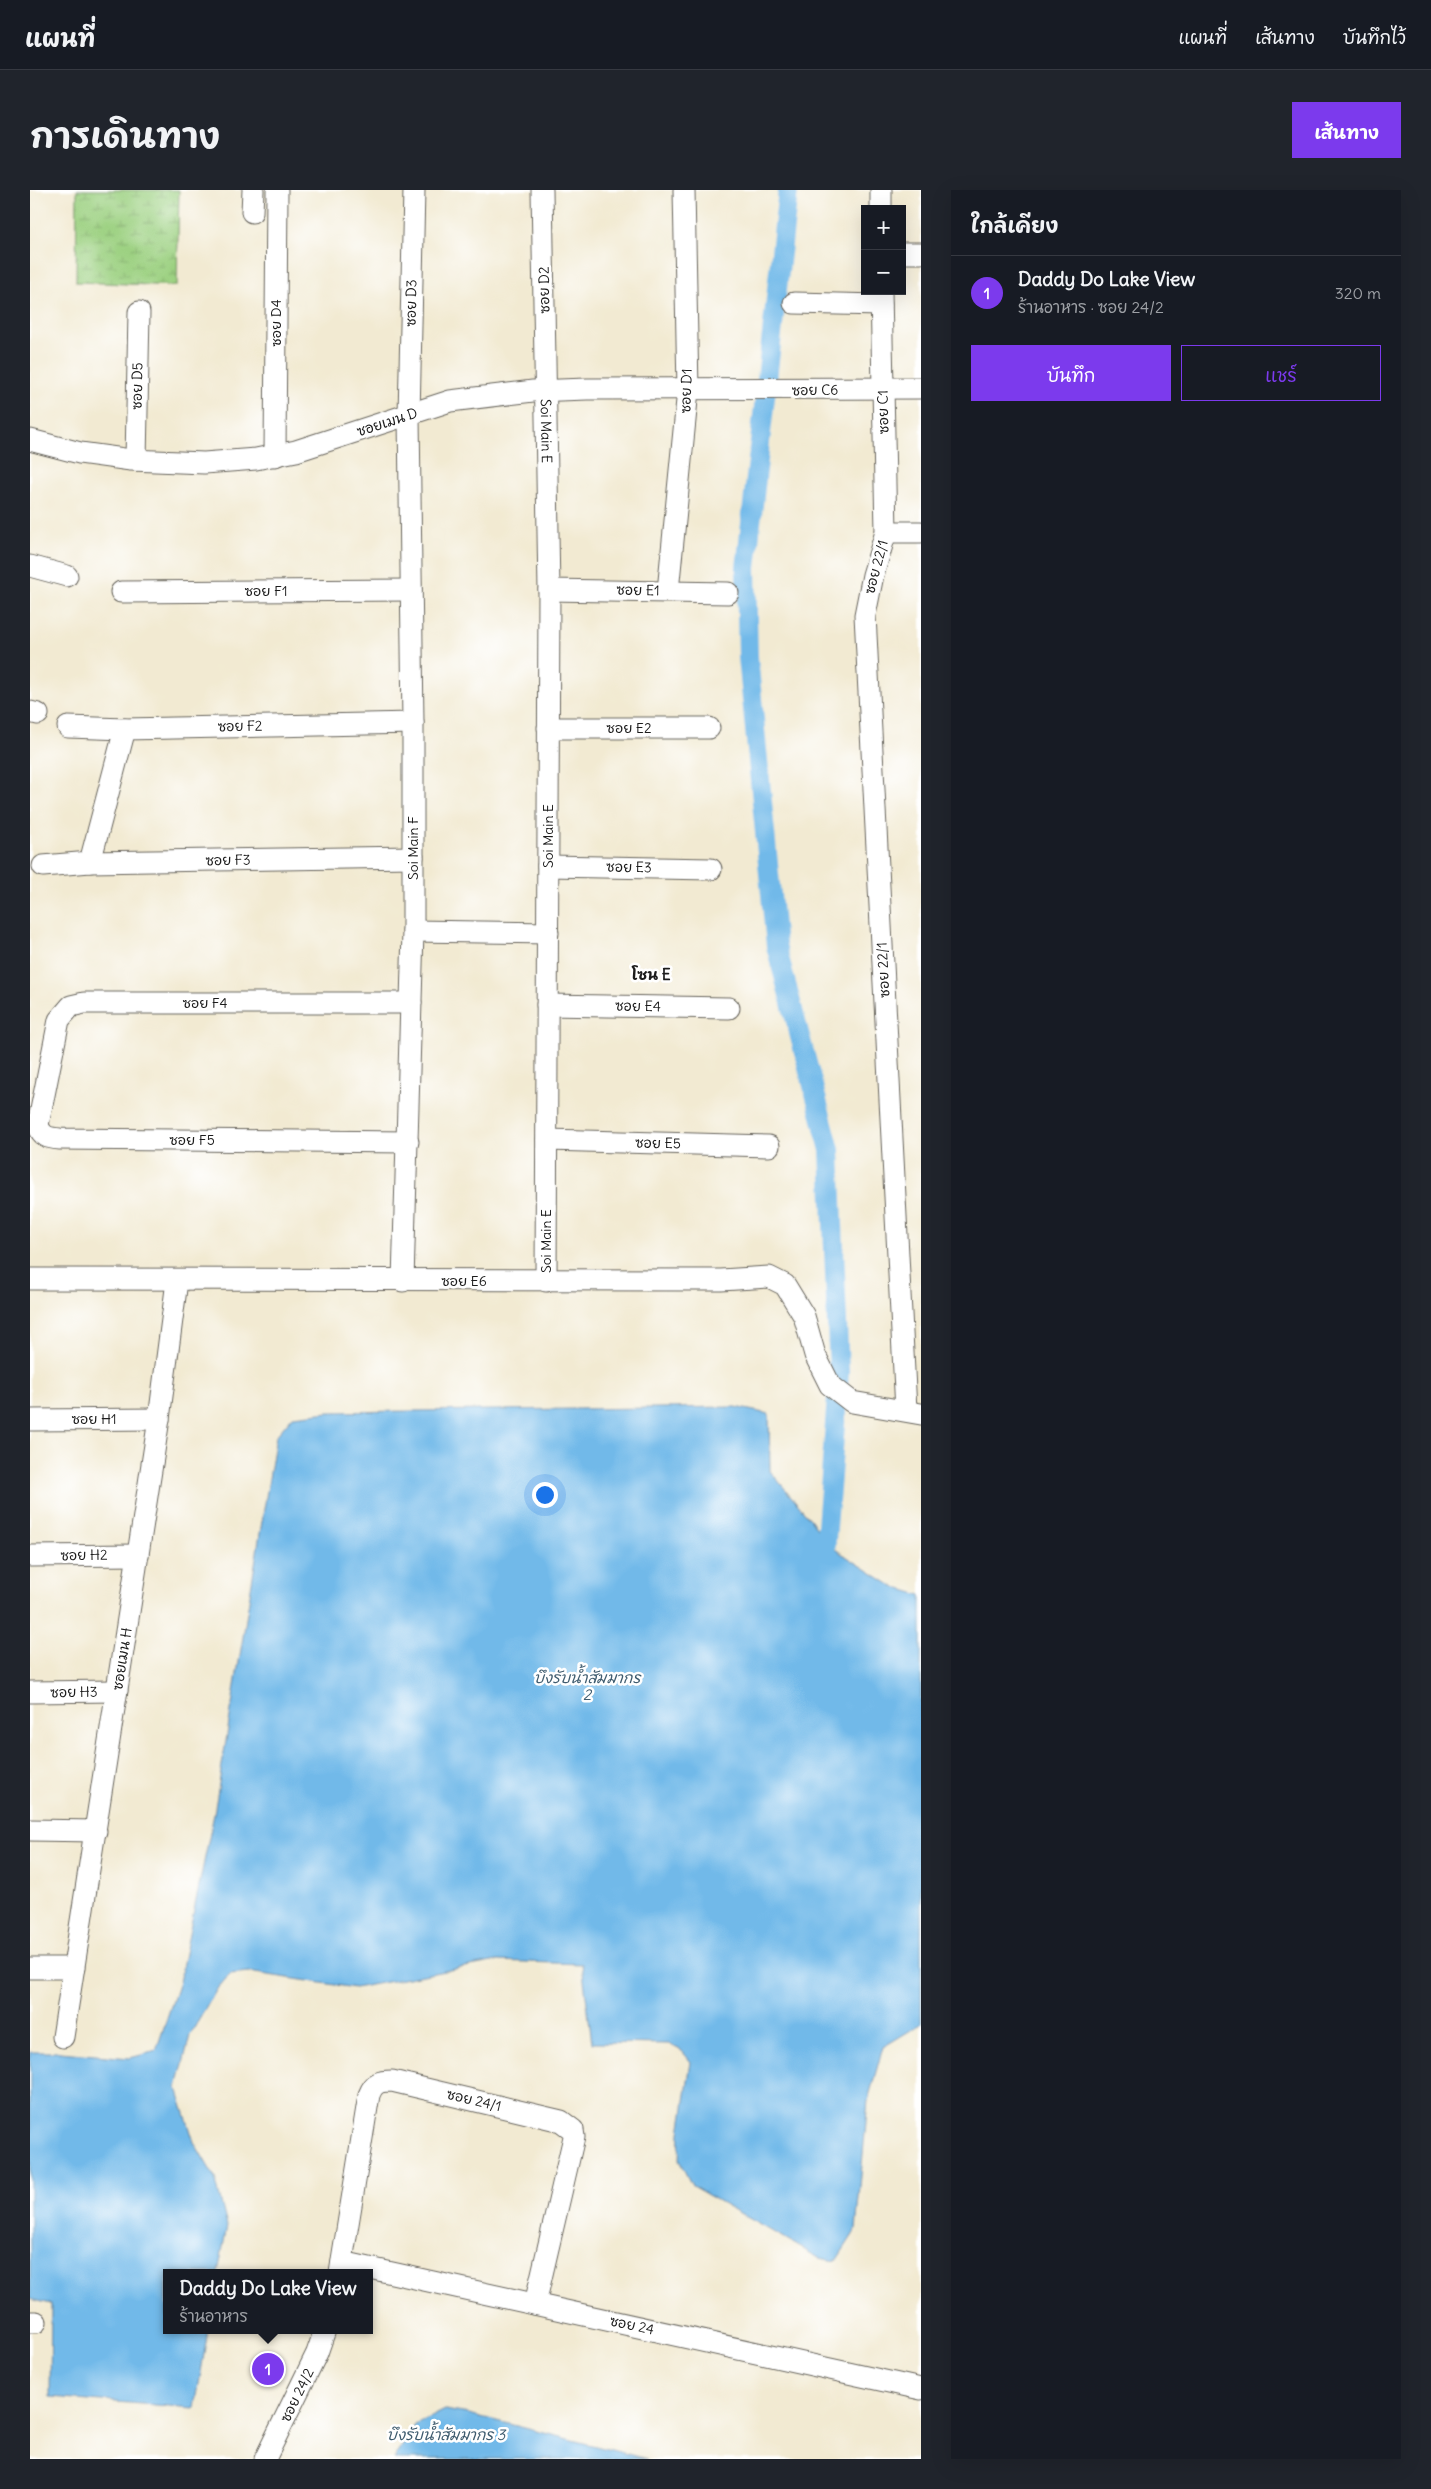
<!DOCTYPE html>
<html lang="th">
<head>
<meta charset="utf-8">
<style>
	body { margin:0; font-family:Delius,"Playpen Sans Thai",sans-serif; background:#20242c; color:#f1f3f6 }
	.controls { position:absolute; right:15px; top:15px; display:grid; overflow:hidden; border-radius:0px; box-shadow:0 5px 20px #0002 }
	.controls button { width:45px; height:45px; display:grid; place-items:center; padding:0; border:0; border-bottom:1px solid #363941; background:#171b24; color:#f1f3f6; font:25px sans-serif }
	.you { position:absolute; left:514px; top:1304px; width:18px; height:18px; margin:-12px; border:4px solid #fff; border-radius:50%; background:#1a73e8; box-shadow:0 0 0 8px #1a73e833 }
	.badge { display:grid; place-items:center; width:32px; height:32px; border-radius:50%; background:#7c3aed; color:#fff; font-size:16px; font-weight:700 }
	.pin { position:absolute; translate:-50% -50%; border:2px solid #fff; box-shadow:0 1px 5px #0006 }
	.popup { position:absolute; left:133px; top:2079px; width:210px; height:65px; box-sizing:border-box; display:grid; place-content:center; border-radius:0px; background:#171b24; filter:drop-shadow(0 1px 4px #0005); font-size:16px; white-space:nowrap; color:#9ea1a6 }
	.popup b { font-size:19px; color:#f1f3f6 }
	.popup::after { content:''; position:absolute; left:50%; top:100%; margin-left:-10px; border:10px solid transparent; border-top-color:#171b24 }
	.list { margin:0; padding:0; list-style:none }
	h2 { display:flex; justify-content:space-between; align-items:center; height:65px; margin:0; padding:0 20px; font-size:21px }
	h2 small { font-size:16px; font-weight:400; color:#9ea1a6 }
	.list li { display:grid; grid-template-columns:32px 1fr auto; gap:15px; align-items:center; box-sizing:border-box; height:75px; padding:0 20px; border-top:1px solid #363941 }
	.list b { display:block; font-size:19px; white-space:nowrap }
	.list p { margin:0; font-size:16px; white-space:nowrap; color:#9ea1a6 }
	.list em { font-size:16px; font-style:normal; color:#9ea1a6 }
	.actions { display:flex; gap:10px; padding:15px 20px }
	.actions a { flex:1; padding:11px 0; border:1px solid #7c3aed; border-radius:0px; text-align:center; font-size:18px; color:#7c3aed }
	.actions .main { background:#7c3aed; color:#fff }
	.map { position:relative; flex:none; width:891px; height:2269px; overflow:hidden; border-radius:0px }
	header { display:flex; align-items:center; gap:30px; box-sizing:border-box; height:70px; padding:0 25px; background:#171b24; border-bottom:1px solid #363941 }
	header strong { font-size:24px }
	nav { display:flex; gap:28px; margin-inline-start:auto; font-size:18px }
	.intro { display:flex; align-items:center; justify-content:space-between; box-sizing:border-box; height:120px; padding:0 30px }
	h1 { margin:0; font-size:35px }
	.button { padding:12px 22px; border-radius:0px; background:#7c3aed; color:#fff; font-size:18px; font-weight:700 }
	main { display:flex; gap:30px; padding:0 30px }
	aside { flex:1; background:#171b24; border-radius:0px; box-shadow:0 5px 20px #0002 }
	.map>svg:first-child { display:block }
	.wetland { fill:url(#wetland-marsh); stroke:#5c764f }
	.water { fill:#71b9e9; stroke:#466a82 }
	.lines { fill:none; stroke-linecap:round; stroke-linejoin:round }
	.canal { stroke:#71b9e9; stroke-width:20 }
	.minor-casing { stroke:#67645c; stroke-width:23 }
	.minor { stroke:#fff; stroke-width:21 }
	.labels { text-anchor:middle; stroke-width:5; stroke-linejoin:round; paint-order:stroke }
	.street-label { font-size:14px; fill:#1c1c1c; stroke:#fff }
	.neighbourhood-label { font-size:15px; font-weight:bold; fill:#1c1c1c; stroke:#fff }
	.water-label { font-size:15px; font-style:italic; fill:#3e5b6e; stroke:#fff }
</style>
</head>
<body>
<header>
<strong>แผนที่</strong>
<nav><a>แผนที่</a><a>เส้นทาง</a><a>บันทึกไว้</a></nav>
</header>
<div class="intro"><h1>การเดินทาง</h1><a class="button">เส้นทาง</a></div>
<main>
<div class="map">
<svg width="891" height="2269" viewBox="0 0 891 2269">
	<defs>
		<pattern id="wetland-marsh" width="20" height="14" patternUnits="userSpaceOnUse" patternTransform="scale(1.25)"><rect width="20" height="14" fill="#9dd182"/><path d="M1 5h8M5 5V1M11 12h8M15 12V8" fill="none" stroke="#87b370"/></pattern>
	</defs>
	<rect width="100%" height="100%" fill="#fff"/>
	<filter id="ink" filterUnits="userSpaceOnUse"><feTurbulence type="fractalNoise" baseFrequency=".02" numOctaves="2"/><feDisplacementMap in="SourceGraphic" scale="10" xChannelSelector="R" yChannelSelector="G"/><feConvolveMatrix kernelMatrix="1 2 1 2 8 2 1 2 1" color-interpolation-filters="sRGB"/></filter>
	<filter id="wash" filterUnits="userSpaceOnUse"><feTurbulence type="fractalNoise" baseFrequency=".0096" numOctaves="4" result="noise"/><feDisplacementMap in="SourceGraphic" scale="20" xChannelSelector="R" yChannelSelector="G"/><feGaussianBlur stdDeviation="1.12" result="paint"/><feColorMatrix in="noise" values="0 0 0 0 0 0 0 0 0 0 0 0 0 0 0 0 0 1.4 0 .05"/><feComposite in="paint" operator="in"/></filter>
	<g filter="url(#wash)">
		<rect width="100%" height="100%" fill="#f2ead2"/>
		<path class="wetland" d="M47,0H149L147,96L46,92Z"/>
		<path class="water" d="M705,1217L739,1224L740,1281L781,1330L797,1354L864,1397L891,1405V1834L853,1857L838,1910L826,2040L806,2071L789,2068L662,1996L649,1970L650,1943L661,1872L652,1861L639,1854L562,1853L552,1774L467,1771L325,1798L218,1782L200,1784L187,1799L160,1845L147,1898L164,1952L185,1988L197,2036L188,2083H137V2140H178L165,2218L20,2207L21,2114L0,2109V1862H30L100,1868L126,1861L149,1792L184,1624L246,1246L263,1226L299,1222Z
			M415,2220L439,2224L617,2269H364L385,2235Z"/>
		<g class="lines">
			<path class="canal" d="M758,0L716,378L718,467L746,756L800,960L809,1182L795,1363L783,1374"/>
		</g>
	</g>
	<g filter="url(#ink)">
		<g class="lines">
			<g class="minor-casing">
				<g id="minor">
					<path id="s1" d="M512,0L519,400L516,1091"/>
					<path d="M851,0V19"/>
					<path d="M222,22L223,0"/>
					<path d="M872,63H891"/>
					<path d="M851,101L856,342L843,385L835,425L876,1220"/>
					<path d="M764,113L851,115"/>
					<path d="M0,250L50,263L101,270L174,273L226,269L266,261L420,211L503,201L557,199L891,198"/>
					<path d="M245,266L247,0"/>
					<path d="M106,270L109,122"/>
					<path d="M856,342H891"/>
					<path d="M0,376L37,386"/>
					<path d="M519,400L698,403"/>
					<path d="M638,401L658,200L654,0"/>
					<path d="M91,402L381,400"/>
					<path d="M0,522L8,524"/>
					<path d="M38,537L95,539L383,533"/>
					<path d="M518,538H679"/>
					<path d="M60,672L95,539"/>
					<path d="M13,676L60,672L383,667"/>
					<path d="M518,676L681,679"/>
					<path d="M383,741L518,743"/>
					<path d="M517,815L699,818"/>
					<path d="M517,950L739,956"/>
					<path d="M378,952L30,949C18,948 12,947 8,935L29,830L41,816L54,813H381"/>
					<path d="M0,1089L691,1090L739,1087L755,1095L774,1126L785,1165L800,1195L822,1212L891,1224"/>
					<path d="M373,1091L383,741V533L379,226L384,0"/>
					<path d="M0,1230L129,1229"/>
					<path d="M0,1366L108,1365"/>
					<path d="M0,1502L87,1501"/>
					<path d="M0,1640L66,1641"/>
					<path d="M0,1778H44"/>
					<path d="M33,1847L129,1229L147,1091"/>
					<path d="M312,2072L891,2199"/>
					<path d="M310,2083L339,1905C344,1892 350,1891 362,1891L531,1931L543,1940L544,1947L505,2114"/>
					<path d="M0,2132H6"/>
					<path d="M235,2269L287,2163L295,2140"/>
				</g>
			</g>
			<use href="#minor" class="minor"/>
		</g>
	</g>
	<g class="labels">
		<g class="street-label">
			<text transform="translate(514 100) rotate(-91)" y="5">ซอย D2</text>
			<text transform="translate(381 113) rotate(-89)" y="5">ซอย D3</text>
			<text transform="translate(246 133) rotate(-90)" y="5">ซอย D4</text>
			<text transform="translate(107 196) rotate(-89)" y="5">ซอย D5</text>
			<text transform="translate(785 200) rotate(-1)" y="5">ซอย C6</text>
			<text transform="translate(656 201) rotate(-88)" y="5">ซอย D1</text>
			<text transform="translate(853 222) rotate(-91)" y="5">ซอย C1</text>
			<text transform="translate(357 232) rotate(-18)" y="5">ซอยเมน D</text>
			<text dy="5" stroke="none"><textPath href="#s1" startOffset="241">Soi Main E</textPath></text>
			<text transform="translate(846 377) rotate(-75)" y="5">ซอย 22/1</text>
			<text transform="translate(608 400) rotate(1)" y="5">ซอย E1</text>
			<text x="236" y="406">ซอย F1</text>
			<text transform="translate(210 536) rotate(-1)" y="5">ซอย F2</text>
			<text x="599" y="543">ซอย E2</text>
			<text transform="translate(518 646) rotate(-90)" y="5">Soi Main E</text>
			<text transform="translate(383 658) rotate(-90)" y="5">Soi Main F</text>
			<text transform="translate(198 670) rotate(-1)" y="5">ซอย F3</text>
			<text transform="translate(599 677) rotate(1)" y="5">ซอย E3</text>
			<text transform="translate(853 780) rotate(-93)" y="5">ซอย 22/1</text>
			<text x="175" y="818">ซอย F4</text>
			<text transform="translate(608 816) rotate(1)" y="5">ซอย E4</text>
			<text x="162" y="955">ซอย F5</text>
			<text transform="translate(628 953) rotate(1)" y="5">ซอย E5</text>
			<text transform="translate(516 1051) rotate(-90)" y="5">Soi Main E</text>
			<text x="434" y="1096">ซอย E6</text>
			<text x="64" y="1234">ซอย H1</text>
			<text transform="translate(54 1365) rotate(-1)" y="5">ซอย H2</text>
			<text transform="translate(92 1469) rotate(-81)" y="5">ซอยเมน H</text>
			<text transform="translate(44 1502) rotate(-1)" y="5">ซอย H3</text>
			<text transform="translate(444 1910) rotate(13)" y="5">ซอย 24/1</text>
			<text transform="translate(602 2135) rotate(12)" y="5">ซอย 24</text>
			<text transform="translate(267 2205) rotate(-64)" y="5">ซอย 24/2</text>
		</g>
		<g class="neighbourhood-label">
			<text x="621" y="790">โซน E</text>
		</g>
		<g class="water-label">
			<text x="557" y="1493">บึงรับน้ำสัมมากร<tspan x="557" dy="17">2</tspan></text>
			<text x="416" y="2250">บึงรับน้ำสัมมากร 3</text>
		</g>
	</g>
</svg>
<div class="controls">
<button>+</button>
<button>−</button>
</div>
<div class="you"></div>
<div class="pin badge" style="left:238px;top:2179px">1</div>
<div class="popup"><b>Daddy Do Lake View</b>ร้านอาหาร</div>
</div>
<aside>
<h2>ใกล้เคียง<small></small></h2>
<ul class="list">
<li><span class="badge">1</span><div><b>Daddy Do Lake View</b><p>ร้านอาหาร · ซอย 24/2</p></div><em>320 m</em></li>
</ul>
<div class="actions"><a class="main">บันทึก</a><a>แชร์</a></div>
</aside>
</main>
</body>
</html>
